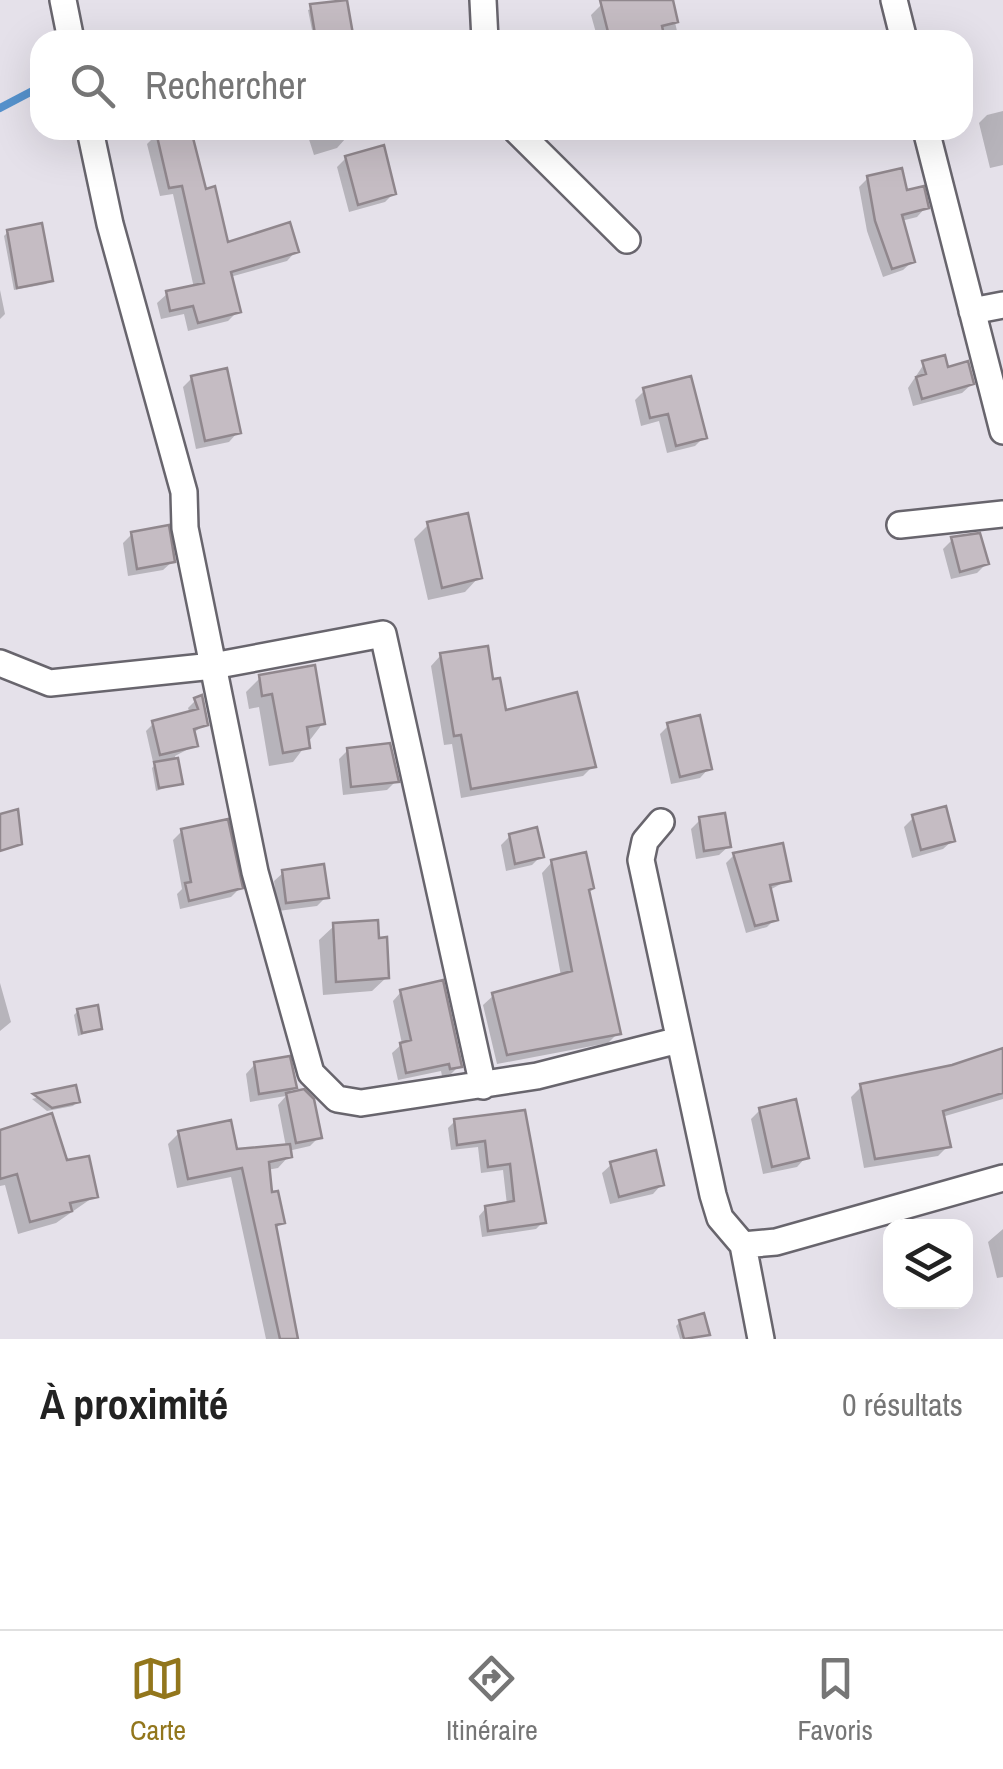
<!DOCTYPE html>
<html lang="fr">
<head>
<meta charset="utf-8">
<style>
	body { margin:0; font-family:"Archivo Narrow",sans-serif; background:#f6f6f6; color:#222 }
	.controls { position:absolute; right:30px; bottom:30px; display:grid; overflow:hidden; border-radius:20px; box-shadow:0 10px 40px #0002 }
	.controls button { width:90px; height:90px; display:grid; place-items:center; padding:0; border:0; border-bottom:2px solid #e0e0e0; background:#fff; color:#222; font:50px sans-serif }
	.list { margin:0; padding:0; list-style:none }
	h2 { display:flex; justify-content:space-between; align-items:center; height:130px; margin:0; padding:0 40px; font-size:42px }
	h2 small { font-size:32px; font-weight:400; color:#767676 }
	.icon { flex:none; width:55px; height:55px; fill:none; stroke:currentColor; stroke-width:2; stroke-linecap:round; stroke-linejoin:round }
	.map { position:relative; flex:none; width:1003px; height:1339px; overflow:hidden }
	.search { position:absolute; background:#fff; box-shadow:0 10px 40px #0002; left:30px; right:30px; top:30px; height:110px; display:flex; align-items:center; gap:25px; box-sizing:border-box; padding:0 35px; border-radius:30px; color:#767676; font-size:38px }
	.sheet { height:290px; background:#fff }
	nav { display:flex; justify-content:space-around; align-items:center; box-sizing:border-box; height:140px; border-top:2px solid #e0e0e0; background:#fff; font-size:28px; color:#767676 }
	nav a { display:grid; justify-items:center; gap:5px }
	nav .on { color:#92761c }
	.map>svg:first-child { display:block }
	.shadow { fill:#0003 }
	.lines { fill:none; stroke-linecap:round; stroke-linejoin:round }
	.stream { stroke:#5592cd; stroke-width:8 }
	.building { fill:#c5bcc3; stroke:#90878d; stroke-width:2.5 }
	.minor-casing { stroke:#68656d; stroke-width:30 }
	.minor { stroke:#fff; stroke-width:25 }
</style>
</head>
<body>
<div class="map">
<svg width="1003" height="1339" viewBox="0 0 1003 1339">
	<rect width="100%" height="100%" fill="#e5e1ea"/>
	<path class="shadow" d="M344,0L352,40H314L308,10Z
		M617,0H670L679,40H598L591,15L602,4Z
		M1003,111V165L990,168L979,123L987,115Z
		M189,130L205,192L226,245L296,251L287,261L230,277L238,311L228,321L188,331L184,314L161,319L157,303L167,294L194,288L173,194L160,196L147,144L157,134Z
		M306,130H344L346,138L337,148L314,155Z
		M587,130H623L589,140Z
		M346,158L394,193L385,202L349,212L337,167Z
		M868,178L926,207L917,217L901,221L913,261L903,270L883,277L867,231L859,187Z
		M8,232L50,280L46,284L14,290L4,236Z
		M0,290L5,314L0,319Z
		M924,364L947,370L972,384L962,393L913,406L908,388Z
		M192,378L238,432L229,442L196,449L183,387Z
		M644,391L704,437L695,446L667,453L659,421L641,426L635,400Z
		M428,525L479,577L465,592L428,600L414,539Z
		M132,534L173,561L163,570L128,576L123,543Z
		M952,540L986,564L977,573L951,579L943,549Z
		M441,655L490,682L504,713L593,766L583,776L461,798L452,744L444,745L431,666Z
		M260,678L323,723L293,762L269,766L259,707L249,709L246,692Z
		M196,700L206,724L193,733L196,745L175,756L180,783L156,791L152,768L160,760L153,762L146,731L154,723L190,714L188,708Z
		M669,725L709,768L700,778L671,784L660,734Z
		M348,750L396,781L387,790L343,795L339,759Z
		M913,818L953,840L943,849L912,858L904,827Z
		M700,820L729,846L719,855L696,859L691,829Z
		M182,831L240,888L231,897L180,909L177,894L182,889L173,840Z
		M510,836L541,856L532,865L506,871L501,845Z
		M734,855L788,880L768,891L775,919L767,927L746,933L726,863Z
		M552,862L592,888L587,892L618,1033L608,1043L497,1064L483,1005L494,995L561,976L542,873Z
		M284,872L326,897L317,906L278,911L274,881Z
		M334,926L387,977L372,991L323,995L319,940Z
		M0,983L11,1022L0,1031Z
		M401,992L459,1066L451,1074L442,1076L441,1071L398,1080L392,1053L402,1044L393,1001Z
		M78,1011L100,1029L78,1036L74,1015Z
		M1003,1057V1099L942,1117L948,1146L938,1156L864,1168L851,1097L862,1086Z
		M255,1064L294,1087L285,1096L303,1092L319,1137L310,1146L288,1151L289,1156L278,1168L267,1170L269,1195L282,1222L274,1230L296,1339H266L231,1177L177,1188L168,1144L179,1133L235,1152L286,1147L278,1105L286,1096L250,1102L246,1074Z
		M74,1088L77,1102L73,1106L47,1111L32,1099Z
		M760,1110L806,1157L797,1167L763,1174L751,1119Z
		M523,1112L543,1222L536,1229L482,1237L479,1216L486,1208L507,1205L503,1170L481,1173L478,1147L451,1150L448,1128L455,1121Z
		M0,1133L66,1163L95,1196L56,1223L18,1234L5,1185L0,1186Z
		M612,1164L662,1184L653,1194L610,1204L602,1173Z
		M1003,1229V1277L997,1278L988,1242Z
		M680,1322L708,1334L680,1339L676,1326Z"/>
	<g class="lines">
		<path class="stream" d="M0,108L40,87"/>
	</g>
	<path class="building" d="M347,0L354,40H316L310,4Z
		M600,0H673L678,22L662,26L665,40H610Z
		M191,130L206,189L215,186L228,242L290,222L299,252L231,272L241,312L198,323L193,306L170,311L166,291L204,283L182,186L169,188L156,132Z
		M384,145L396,194L358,205L345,156Z
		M902,168L907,190L924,186L929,208L902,215L915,262L892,269L875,221L867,176Z
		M42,223L53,281L17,288L7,230Z
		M945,355L948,367L968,361L974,384L922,399L916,377L926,374L922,361Z
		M227,368L241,433L205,441L191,376Z
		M691,376L707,438L676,446L668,414L650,418L643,388Z
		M468,513L482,578L442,588L427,522Z
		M169,525L175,562L137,569L131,532Z
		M980,533L989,564L960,572L951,537Z
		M488,646L493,679L500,678L506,710L577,692L596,767L471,789L461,735L454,736L440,653Z
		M315,665L325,724L307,727L310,748L283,753L272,694L262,696L259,675Z
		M202,695L208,725L194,729L198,746L160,755L152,721L198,709L194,698Z
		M700,715L712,769L680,777L667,723Z
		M390,743L399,782L351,787L347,748Z
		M178,758L183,784L159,788L154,762Z
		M946,806L955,841L921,850L912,815Z
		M18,809L22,844L0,851V814Z
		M725,813L731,847L704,851L699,817Z
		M228,819L243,888L189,901L185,883L191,882L181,829Z
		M537,827L544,857L515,864L509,834Z
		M783,843L791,881L770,885L778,920L755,926L733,853Z
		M586,852L594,888L589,890L621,1034L507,1055L492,993L572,971L551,860Z
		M324,864L329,898L286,903L282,870Z
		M378,920L379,938L387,937L389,978L336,982L333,923Z
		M443,980L462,1067L450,1069L449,1064L406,1073L400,1043L411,1040L400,990Z
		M98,1005L102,1029L82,1033L77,1009Z
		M1003,1048V1093L943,1111L951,1147L875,1159L860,1084L952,1065Z
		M290,1056L297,1088L259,1094L254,1062Z
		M76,1085L80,1102L52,1108L33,1094Z
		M304,1089L314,1099L322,1138L296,1143L286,1093Z
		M796,1099L809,1158L772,1167L759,1108Z
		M525,1110L546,1223L488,1231L485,1206L514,1201L510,1164L488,1167L485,1141L457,1145L454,1119Z
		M52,1113L67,1160L89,1156L98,1197L70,1203L72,1211L30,1222L17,1174L0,1179V1130Z
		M231,1120L237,1149L290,1144L292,1157L269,1162L272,1192L278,1191L285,1223L276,1225L298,1339H280L242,1168L188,1179L178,1131Z
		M656,1150L664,1185L619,1197L610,1162Z
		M704,1313L710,1335L684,1339L679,1320Z"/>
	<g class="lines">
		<g class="minor-casing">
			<path id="minor" d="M63,0L71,40
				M483,0L485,40
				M894,0L904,40
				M90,130L110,224L184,492L185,528L255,872L311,1073L337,1099L361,1103L537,1076L679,1040
				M516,130L627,240
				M926,130L1003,431
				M972,311L1003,305
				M900,525L1003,514
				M0,663L50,683L213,666L383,634L483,1086
				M661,822L645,841L641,860L713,1195L720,1218L743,1245L761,1339
				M743,1245L776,1242L1003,1178"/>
		</g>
		<use href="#minor" class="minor"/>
	</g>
</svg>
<div class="controls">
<button><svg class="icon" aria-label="layers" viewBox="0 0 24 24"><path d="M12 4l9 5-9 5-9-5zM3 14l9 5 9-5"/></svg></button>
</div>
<div class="search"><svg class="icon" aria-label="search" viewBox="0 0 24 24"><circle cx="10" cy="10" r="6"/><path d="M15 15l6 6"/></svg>Rechercher</div>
</div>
<section class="sheet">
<h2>À proximité<small>0 résultats</small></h2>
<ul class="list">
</ul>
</section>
<nav>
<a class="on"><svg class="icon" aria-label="map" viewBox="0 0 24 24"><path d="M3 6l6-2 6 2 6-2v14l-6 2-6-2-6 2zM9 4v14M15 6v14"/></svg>Carte</a>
<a><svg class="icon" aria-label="directions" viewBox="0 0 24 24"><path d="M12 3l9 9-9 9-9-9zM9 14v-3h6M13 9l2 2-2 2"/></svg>Itinéraire</a>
<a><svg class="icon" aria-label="saved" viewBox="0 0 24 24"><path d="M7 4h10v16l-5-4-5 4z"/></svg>Favoris</a>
</nav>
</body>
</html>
